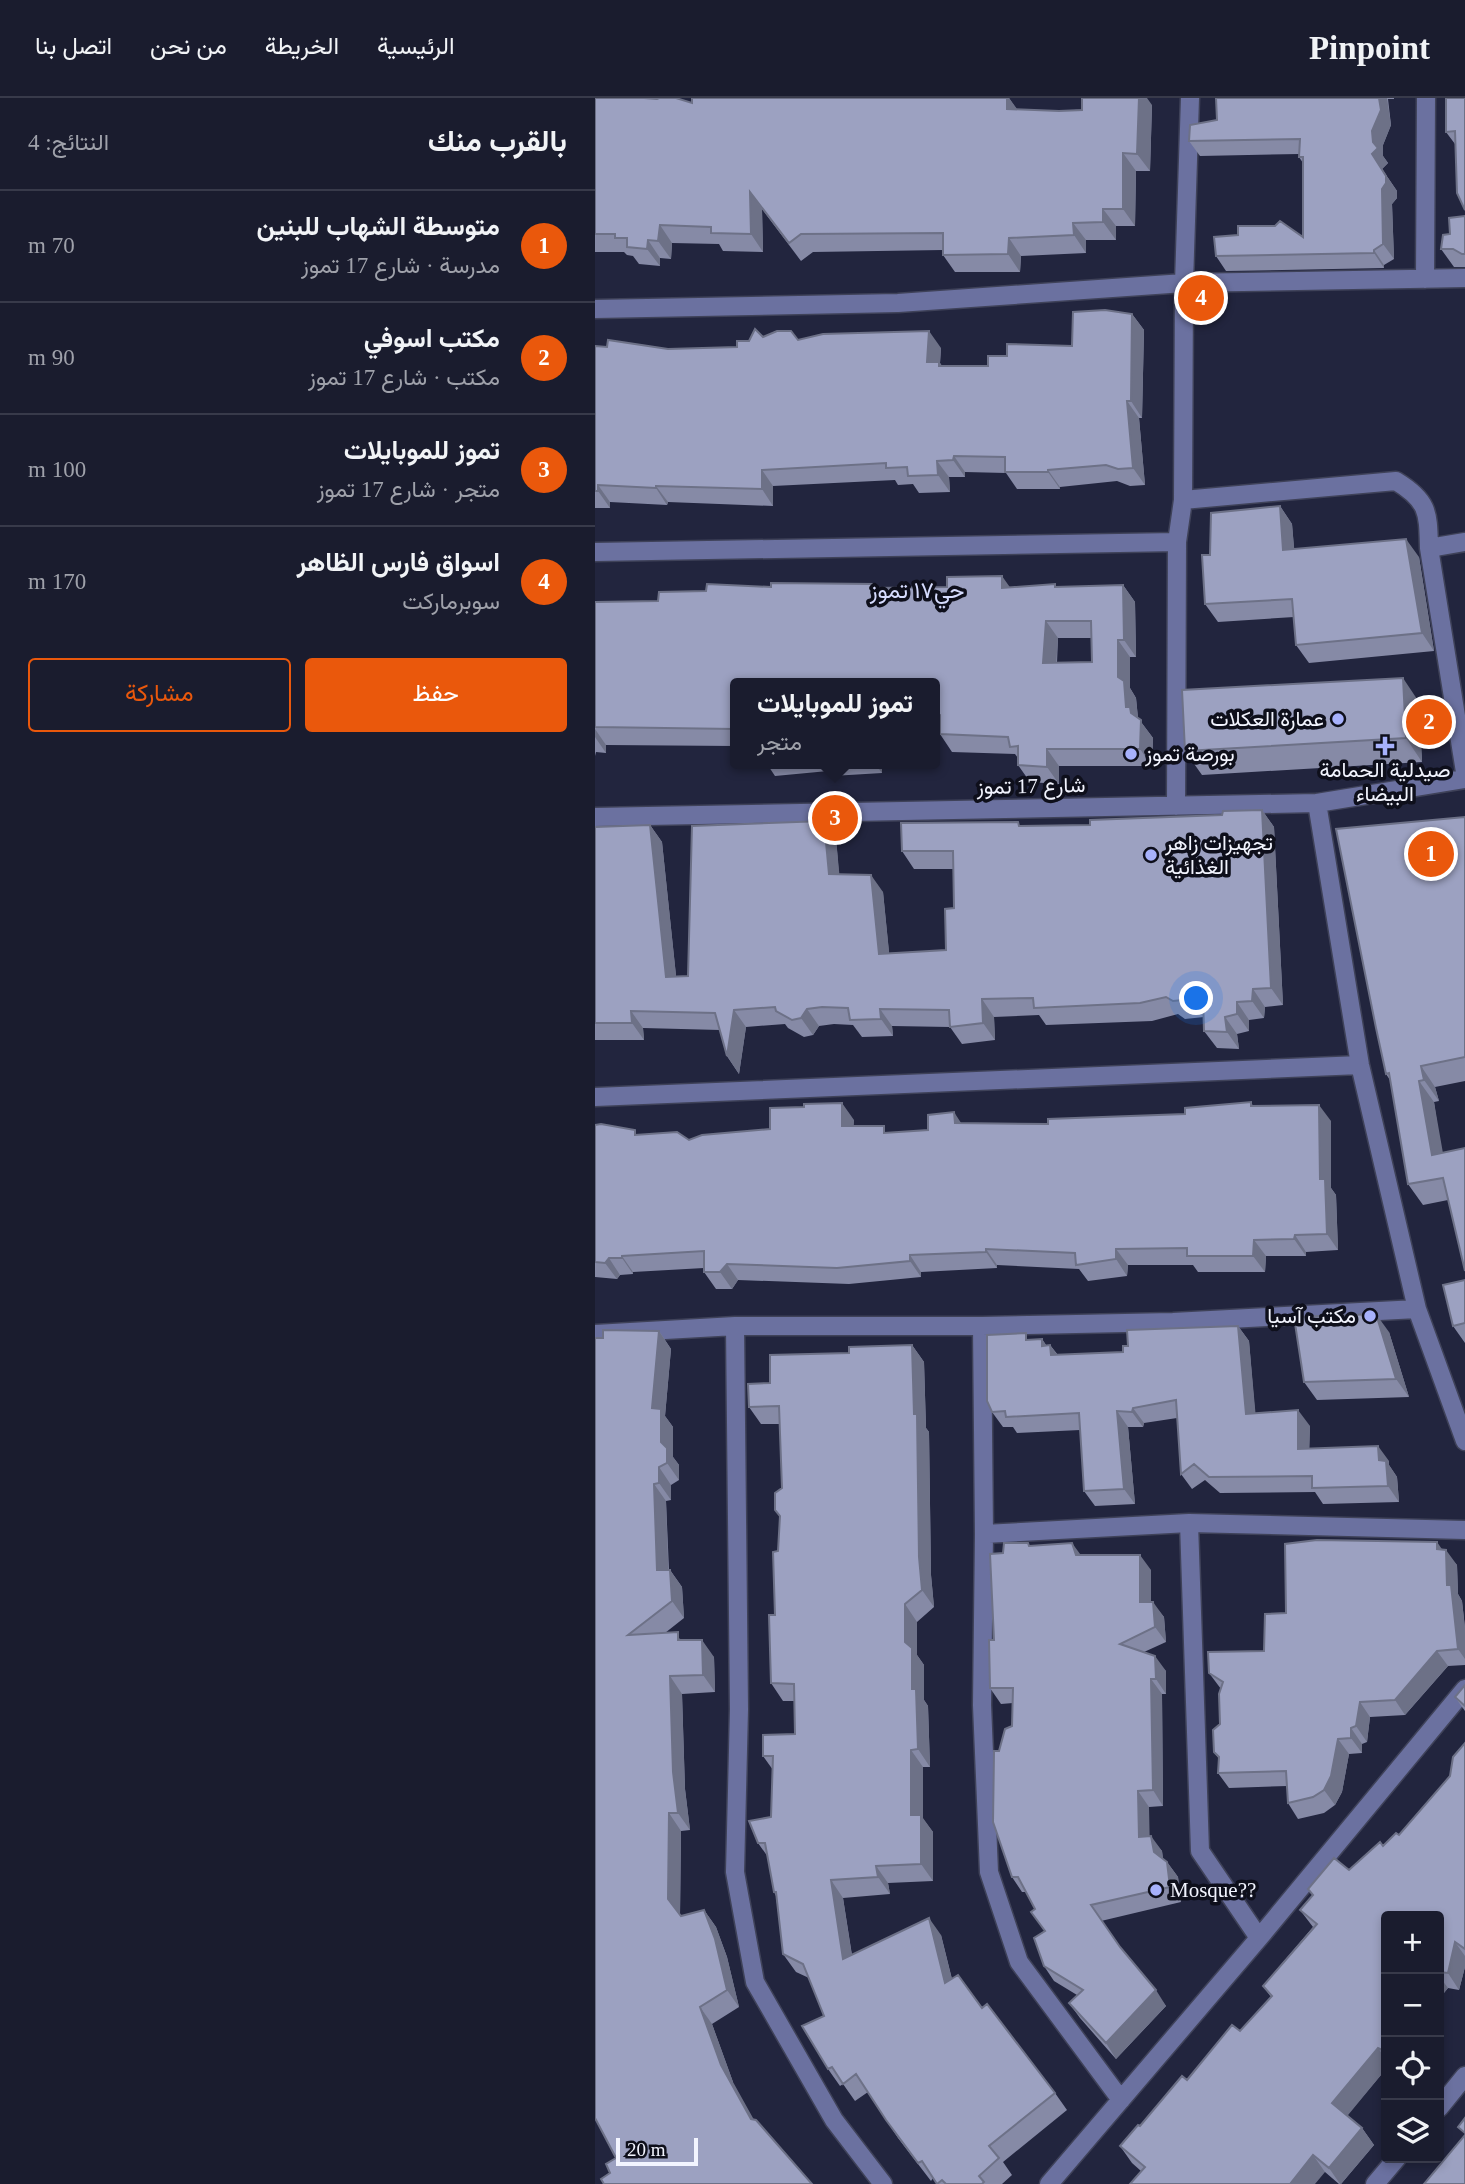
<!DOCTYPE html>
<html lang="ar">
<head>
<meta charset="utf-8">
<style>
	body { margin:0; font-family:"Times New Roman",Vazirmatn,serif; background:#27293a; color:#f1f3f6; direction:rtl }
	.controls { position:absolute; right:21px; bottom:21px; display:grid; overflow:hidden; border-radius:7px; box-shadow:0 4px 10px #0003 }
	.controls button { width:63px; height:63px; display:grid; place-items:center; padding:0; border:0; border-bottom:2px solid #383a4a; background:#1a1c2e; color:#f1f3f6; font:35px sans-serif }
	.scale { position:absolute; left:21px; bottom:18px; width:82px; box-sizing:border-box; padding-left:7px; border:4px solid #f2f4fe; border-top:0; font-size:19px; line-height:24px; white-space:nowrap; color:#f2f4fe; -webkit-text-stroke:5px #0e0f1b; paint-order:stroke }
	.you { position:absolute; left:602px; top:901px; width:24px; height:24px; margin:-18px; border:5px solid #fff; border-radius:50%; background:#1a73e8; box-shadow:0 0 0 10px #1a73e833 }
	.badge { display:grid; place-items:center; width:46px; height:46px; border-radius:50%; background:#ea580c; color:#fff; font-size:23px; font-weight:700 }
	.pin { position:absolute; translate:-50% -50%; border:4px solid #fff; box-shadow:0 2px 7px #0006 }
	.popup { position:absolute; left:135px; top:580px; width:210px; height:91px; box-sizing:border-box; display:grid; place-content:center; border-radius:7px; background:#1a1c2e; filter:drop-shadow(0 2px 5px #0005); font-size:23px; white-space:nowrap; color:#9fa1aa }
	.popup b { font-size:26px; color:#f1f3f6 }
	.popup::after { content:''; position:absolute; left:50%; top:100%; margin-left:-14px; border:14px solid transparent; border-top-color:#1a1c2e }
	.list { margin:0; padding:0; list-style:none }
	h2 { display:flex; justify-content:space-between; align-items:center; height:91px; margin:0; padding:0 28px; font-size:30px }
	h2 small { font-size:23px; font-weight:400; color:#9fa1aa }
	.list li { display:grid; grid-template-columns:46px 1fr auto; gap:21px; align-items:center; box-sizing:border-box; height:112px; padding:0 28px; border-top:2px solid #383a4a }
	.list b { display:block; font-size:26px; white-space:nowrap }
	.list p { margin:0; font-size:23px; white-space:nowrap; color:#9fa1aa }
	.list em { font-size:23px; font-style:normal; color:#9fa1aa }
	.actions { display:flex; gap:14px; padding:21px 28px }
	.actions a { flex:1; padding:16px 0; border:2px solid #ea580c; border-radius:7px; text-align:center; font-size:24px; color:#ea580c }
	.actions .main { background:#ea580c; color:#fff }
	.icon { flex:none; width:38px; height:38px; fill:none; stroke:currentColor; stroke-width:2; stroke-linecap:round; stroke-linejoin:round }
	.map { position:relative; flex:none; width:870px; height:2086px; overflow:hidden; direction:ltr }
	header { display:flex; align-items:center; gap:42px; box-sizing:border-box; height:98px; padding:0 35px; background:#1a1c2e; border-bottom:2px solid #383a4a }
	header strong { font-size:33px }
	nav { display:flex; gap:38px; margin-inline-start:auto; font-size:24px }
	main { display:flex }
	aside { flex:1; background:#1a1c2e }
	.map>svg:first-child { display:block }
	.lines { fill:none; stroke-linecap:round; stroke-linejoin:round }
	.minor-casing { stroke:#3f4259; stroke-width:21 }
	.minor { stroke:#6b71a0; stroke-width:18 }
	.wall { fill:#868aa6; fill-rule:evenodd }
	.shaded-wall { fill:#6d7187 }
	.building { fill:#9ca1c1; stroke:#6d7187; stroke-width:2; fill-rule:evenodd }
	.poi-dot { fill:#a7b1fc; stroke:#0e0f1b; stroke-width:2.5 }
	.labels { text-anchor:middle; stroke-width:7; stroke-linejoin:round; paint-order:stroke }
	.poi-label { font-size:21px; fill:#f2f4fe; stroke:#0e0f1b; text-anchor:start }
	.street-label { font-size:21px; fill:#f2f4fe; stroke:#0e0f1b }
	.neighbourhood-label { font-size:23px; fill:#d6dcfe; stroke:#0e0f1b }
</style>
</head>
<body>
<header>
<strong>Pinpoint</strong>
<nav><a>الرئيسية</a><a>الخريطة</a><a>من نحن</a><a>اتصل بنا</a></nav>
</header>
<main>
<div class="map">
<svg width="870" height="2086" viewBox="0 0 870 2086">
	<rect width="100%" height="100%" fill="#22253e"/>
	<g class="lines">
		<g class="minor-casing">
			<path id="minor" d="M830,181L831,0
				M0,211L303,205L589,185L870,180
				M588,402L801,383C834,403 833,415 834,450L870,674
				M834,450L870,444
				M0,454L582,444
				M722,705L765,967L822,1211L870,1343
				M581,708L582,444L588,402L589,185L595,0
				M0,719L722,705L870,681
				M0,999L765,967
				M140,1228L144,1611L140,1774L160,1884L239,2022L288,2086
				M387,1228L389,1436L387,1607L394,1774L424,1864L526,2002
				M0,1236L140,1228H387L578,1224L822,1211
				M594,1425L605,1753L664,1840
				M389,1436L594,1425L870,1432
				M844,2010L870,1978
				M454,2086L664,1840L870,1591
				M780,2086L802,2060"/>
		</g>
		<use href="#minor" class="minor"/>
	</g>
	<path class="wall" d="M0,0L97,5V0H414L422,12L464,13L557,7L555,73H541L540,128H521V142H491V155L426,158L425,174H360L348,157V152L218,154L206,163L167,111L168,154L128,153L124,146L77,145L76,161L65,160V168L44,166L38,158L32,157L29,154H0Z
		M621,0H799V1H793L796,27L788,47V58L793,65L787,71L802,93V100L797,106L799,161L789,167V170L631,173L621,158L708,139V65L704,59V56L605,58L594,43L622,22Z
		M870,0L860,46L851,34Z
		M870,118V169H859L846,151L855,136Z
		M537,216L549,232L547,320H544L550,387L535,388L522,383L465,389V391H422L411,375L370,374V379H354L355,394L324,395L318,386L303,387L300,382L178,388V408L73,404L72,407L15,404V410H0V248L73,251L142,249L154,243L168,239L203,242L346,250L345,265L347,268H393L412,258L477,248Z
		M685,408L697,426L699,451L824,459L839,553L714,565L701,547L699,519L623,524L610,506L615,457Z
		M279,486L281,490L463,489L528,487L540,504L541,559H535V590L541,600L543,620L558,640L557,668H464V686L435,684L423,667V660L420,656L357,654L345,636V633H340V585H140V648L11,647V655L1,654L0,658V504L63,503L111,493L176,489ZM463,540H496L497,564L462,565Z
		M824,604L827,664L607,677L590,653Z
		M172,666H287V675L237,678L233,673L180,678Z
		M667,712L679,729L688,907L670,909L669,920L654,922V933L642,936L644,951L622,950L609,933V919L590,921L583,916L557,923L451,927L444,917L399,919L400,942L367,946L355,929L297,928L298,938L267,939L258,927L239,926L224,928L218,937L209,939L193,930L190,926L151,929L144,976L132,958L125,932L48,930L49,942H0V729L55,727L67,744L81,878H93L229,723L241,740L244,777L288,794L294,855L351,852L359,810L358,771H319L307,753L427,728L495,727L627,717Z
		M870,719V983L840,989L844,1003L839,1004L853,1102L828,1107L813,1086L795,982L791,976Z
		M656,1004L658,1008L736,1023V1090L741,1097L743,1152L711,1154V1158H671L670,1174H603L598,1167H533L532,1178L493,1183L484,1171L402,1167V1170L326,1174V1179L254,1186L143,1182L137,1191H121L109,1174V1170L38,1174V1176L25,1177L22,1181L0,1179V1027L44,1037L94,1042L259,1022L258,1028L294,1035L333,1032L366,1025L453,1026L590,1016Z
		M870,1182V1245L858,1228Z
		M643,1228L654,1243L660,1315L715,1328L714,1351L794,1363V1367L802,1379L804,1404L728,1406L720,1394L625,1395L610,1382L597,1391L586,1376L582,1320L549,1325L548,1329H533L540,1406L500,1408L489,1393L485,1332L422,1335L418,1329H408L397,1314L435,1241H447L451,1247H455L463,1257L528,1254L533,1248Z
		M64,1233L76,1251L70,1318L78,1329V1359L84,1367V1382L76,1387V1402L71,1403L74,1472H75L87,1489L89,1520L70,1535L88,1542L119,1559L120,1594L87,1596L90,1691L95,1732L86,1733L85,1817L86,1818L109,1812L121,1829L132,1859L144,1909L117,1926L138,1984L15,2075L21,2060L8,1240Z
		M794,1234L814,1299L722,1302L709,1284Z
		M317,1247L329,1264L331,1330L334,1334L336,1477L339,1509L322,1524V1557L329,1567V1602L333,1608L335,1669H328V1721L338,1734V1783L293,1785L295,1796L248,1800L257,1857L346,1837L357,1881L387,1910L460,1995L472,2012L408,2064L417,2077L407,2086H342L338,2080L336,2083L303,2040L273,1994L260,2003L248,1986L245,1988L233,1971L229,1918L214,1880L201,1874L188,1856L181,1798L179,1794L173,1759L163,1745L176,1719L178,1672L168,1658L200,1636L199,1603H188L176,1585L185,1419L180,1412L187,1390L185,1326H166L154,1309L175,1285L254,1255Z
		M435,1448L486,1457L556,1472V1504L569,1519L571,1544L549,1554L571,1573V1596H567L568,1708L554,1709V1738L567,1753L568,1761L572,1764L583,1779L586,1804L506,1823L525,1849L571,1908L521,1961L485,1920L474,1905L482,1897L459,1883L449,1868L450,1833L436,1814L440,1811L432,1794H427L417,1779L404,1653L417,1628L418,1605L406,1606L395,1590L408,1455Z
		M847,1452L862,1467L863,1496L867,1503L870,1530V1567L853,1568L810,1617L775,1619L772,1644L767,1646V1655L754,1656L747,1694L740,1707L729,1715L703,1721L693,1705L692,1688L634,1690L623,1675L624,1661L619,1654L625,1626L626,1591L614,1575L669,1553L691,1515Z
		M870,1587V1613L860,1599Z
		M870,1645V1869L864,1892L853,1890L844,1901V1818H791V1971L752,2017L767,2030L779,2047L746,2086H744L730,2074L546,2073L537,2065L525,2048L592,1982L645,1933L676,1899L668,1888L718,1829L705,1812L718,1797L713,1791L754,1772L804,1737L855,1678Z"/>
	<path class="shaded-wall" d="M412,0H414L425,15L412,11Z
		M544,0H552L557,7L555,73L542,56Z
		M784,0H792L796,27L788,47V58L793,65L787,71L802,93V100L797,106L799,161L788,146L777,56V33Z
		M528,55L541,73L540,128L528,111Z
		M155,94L167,111L168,154L156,136Z
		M508,111L521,128V142L508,124Z
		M478,125L491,142V155L479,137Z
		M65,127L77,145L76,161L63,143Z
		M414,140L426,158L425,174L413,156Z
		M53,142L65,160V168L52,151Z
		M779,152L789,167V170L779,155Z
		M537,216L549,232L547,320L536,303Z
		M334,233L346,250L345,265L356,281L332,264Z
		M532,303L544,320L550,387L538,370Z
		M359,358L370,374V379L358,362Z
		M342,363L354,379L355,394L343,377Z
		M167,372L178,388V408L167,391Z
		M453,372L465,389V391L453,374Z
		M3,387L15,404V410L3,393Z
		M61,388L73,404L72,407L61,390Z
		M685,408L697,426L701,470L688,452Z
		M811,441L824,459L839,553L827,535Z
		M407,478L419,495L407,490Z
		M528,487L540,504L541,559L529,542Z
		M451,523L463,540L460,582L448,565Z
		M523,542L535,559V590L541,600L543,620L558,640L557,668L545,651L531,609L523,579Z
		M808,580L824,604L827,664L811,640Z
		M0,631L11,647V655L0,639Z
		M452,651L464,668V686L452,669Z
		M280,666H287V675Z
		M667,712L679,729L688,907L676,890Z
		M229,723L241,740L246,794L234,776Z
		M55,727L67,744L83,896L71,879Z
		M276,777L288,794L296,873L284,856Z
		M658,891L670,909L669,920L657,903Z
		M387,901L399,919L400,942L388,925Z
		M642,904L654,922V933L642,916Z
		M212,911L224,928L218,937L206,920Z
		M285,911L297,928L298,938L286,921Z
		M139,912L151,929L144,976L132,958Z
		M36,913L48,930L49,942L37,925Z
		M630,919L642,936L644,951L632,934Z
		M826,968L840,989L844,1003L829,982Z
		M824,983L839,1004L852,1078L837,1057Z
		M247,1005L259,1022L258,1044L247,1028Z
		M724,1007L736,1023V1090L741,1097L743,1152L732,1136L725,1081Z
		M359,1014L370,1031L360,1025Z
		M700,1137L711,1154V1158L699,1141Z
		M659,1142L671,1158L670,1174L658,1158Z
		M391,1151L402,1167V1170L391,1154Z
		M521,1151L533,1167L532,1178L521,1161Z
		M315,1157L326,1174V1179L315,1163Z
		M27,1158L38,1174V1176L27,1160Z
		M14,1160L25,1177L22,1181L10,1165Z
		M132,1166L143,1182L137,1191L125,1174Z
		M781,1216L794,1234L814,1299L801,1281Z
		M643,1228L654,1243L662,1332L651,1316Z
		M64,1233L76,1251L70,1318L78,1329V1359L84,1367V1382L72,1365L57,1310Z
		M447,1241L455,1253V1247L466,1262L467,1273L447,1248Z
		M317,1247L329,1264L331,1330L334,1334L336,1477L339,1509L327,1492L324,1459Z
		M538,1310L549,1325L548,1329L537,1314Z
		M703,1312L715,1328L714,1367L703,1351Z
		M522,1313L533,1329L540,1406L529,1391Z
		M783,1348L794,1363V1367L802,1379L804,1404L793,1388L784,1362Z
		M64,1369L76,1387V1402L64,1385Z
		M59,1386L71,1403L74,1490L62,1472Z
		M842,1444L851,1457V1452L862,1467L863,1496L867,1503L870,1530V1561L863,1551L852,1487L842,1451Z
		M477,1445L488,1460L481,1457Z
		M545,1457L556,1472V1520L545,1504Z
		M75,1472L87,1489L89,1520L77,1503Z
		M558,1504L569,1519L571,1544L560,1529Z
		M310,1506L322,1524V1557L329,1567V1602L333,1608L335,1669L323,1651L317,1591L310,1544Z
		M107,1542L119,1559L120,1594L108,1577Z
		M842,1553L853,1568L810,1617L800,1602Z
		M560,1558L571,1573V1596L561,1581Z
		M75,1578L87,1596L90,1691L95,1732L83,1715L78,1674Z
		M556,1581L567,1596L568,1708L558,1692Z
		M765,1604L775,1619L772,1644L761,1628Z
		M756,1630L767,1646V1655L756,1640Z
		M743,1641L754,1656L747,1694L740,1707L729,1692Z
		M316,1652L328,1669V1720L338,1734V1783L326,1766L316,1717Z
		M543,1693L554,1709L555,1755L544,1739Z
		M74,1715L86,1733L85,1818L73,1801Z
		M556,1738L567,1753L569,1770L559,1754Z
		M572,1764L583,1779L586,1804L575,1789Z
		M281,1768L293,1785L295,1796L283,1779Z
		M236,1782L248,1800L260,1878L248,1861Z
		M109,1812L121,1829L132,1859L144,1909L132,1892Z
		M334,1820L346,1837L362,1902L350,1885Z
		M860,1844L870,1858V1869L864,1892L853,1875Z
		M844,1878L853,1890L844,1901Z
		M561,1892L571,1908L521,1961L511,1945Z
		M105,1909L117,1926L138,1984L168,2038L156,2021L126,1967Z
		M791,1947V1959L787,1952Z
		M783,1950L791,1961V1971L749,2022L737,2005Z
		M767,2030L779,2047L746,2086H745L734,2070Z
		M718,2057L730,2074L720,2086H695Z"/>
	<path class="building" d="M0,0H49L62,1L64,0H81L97,5V0H412V11L464,13L487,12V0H544L542,56L528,55V111H508V124L478,125L479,137L414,140L413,156L348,157V135L206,136L194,145L155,94L156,136L116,135V129L65,127L63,143L53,142L52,151L32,149V140H20V136H0Z
		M621,0H784L786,12L777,33L778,44L783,50L777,56L791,78V85L787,91L788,146L779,152V155L621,158L619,139L643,137V128H680L685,123L708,139V59H704L705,41L594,43L595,27L622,22Z
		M851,0H870V112L862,95L860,33L851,34Z
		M870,118V156H867L858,151H846L848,137L855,136L854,120Z
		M510,212L537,216L536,303H532L538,370L523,371L511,367L453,372V374H410V359L359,358L358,362L342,363L343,377L313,378L312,369L291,370V365L167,372V391L61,388V390L3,387V393H0V248L12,249L13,242L73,251L142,249V243H154L160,231L168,239L182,233H196L203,242L228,236L334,233L332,264H344V268H393V258H412V246L477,248L478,214Z
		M685,408L688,452L811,441L827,535L701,547L697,501L610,506L607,457H615L616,415Z
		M407,478V490L460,486V489L528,487L529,542H523V579L529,583L531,609H535L536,615L546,622L545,651H452V669L423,667V648L415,649L413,639L345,636V617L340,616V585H140V631L0,629V504L63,503L64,494L111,493L112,486L176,489V485L279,486L278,490L352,489V479ZM451,523H496L497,564L448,565Z
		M808,580L811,640L590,653L587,592Z
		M667,712L676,890L658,891L657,903L642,904V916L630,919L632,934L609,933L608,900L578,903L571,899L545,905L439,910L438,900L387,901L388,925L355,929L354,912L285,911L286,921L255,922L253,910L227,909L212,911L206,920L197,922L181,913L180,909L139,912L132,958L120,915L36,913L37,925H0V729L55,727L71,879L93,878L97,728L229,723L234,776L276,777L284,856L351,852L350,811L359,810L358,753H307L306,725L423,724L424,728L495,727V722L627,717L628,713Z
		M870,719V959L826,968L829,982L824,983L837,1057L870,1050V1173L848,1080L813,1086L794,975L791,976L781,930L741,731Z
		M656,1004V1008L724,1007L725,1081H730L732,1136L700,1137L699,1141L659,1142L658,1158H592V1150L521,1151V1161L481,1167L480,1155L391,1151V1154L315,1157V1163L242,1170L132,1166L125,1174H109V1153L27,1158V1160H14L10,1165L0,1164V1027L6,1026L40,1032V1037L82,1034L94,1042L107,1037L175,1031V1010L209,1009V1006L247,1005V1028H289V1035L333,1032V1017L359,1014L360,1025L453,1026V1021L590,1016V1010Z
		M870,1182V1225L858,1228L848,1187Z
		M781,1216L801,1281L709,1284L699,1219Z
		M643,1228L651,1316L703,1312V1351L783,1348L784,1362L791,1363L793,1388L717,1390V1378L614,1379L599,1366L586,1376L581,1302L538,1310L537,1314L522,1313L529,1391L489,1393L484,1315L411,1319L410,1313L397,1314L392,1303V1237L431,1235V1242L447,1241V1248L455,1247L456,1257L528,1254V1248H533L532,1232Z
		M8,1232L64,1233L57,1310L66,1311V1344L72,1350V1365L64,1369V1385L59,1386L62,1472H75L77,1503L33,1537L83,1534V1542H107L108,1577L75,1578L78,1674L83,1715H74L73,1801L86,1818L109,1812L120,1841L132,1892L105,1909L126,1967L156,2021L161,2022L217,2086H9L6,2081L15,2075L11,2066L21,2060L0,2020V1240H8Z
		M317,1247L319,1316H322L324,1459L327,1492L310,1506V1544L317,1550V1591H321L323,1651L316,1652V1717H326V1766L281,1768L283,1779L236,1782L248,1861L334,1820L350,1885L363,1877L387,1910L392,1906L460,1995L394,2048L404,2060L384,2078L389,2084L387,2086H351L347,2082L342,2086L327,2063L323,2065L291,2022L261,1976L248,1986L237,1969L233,1971L207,1928L229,1918L208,1866L188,1856L181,1794H179L170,1745H163L154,1723L176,1719L178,1658H168V1637L200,1636L199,1586L176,1585L174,1517H180L178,1454L183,1453L185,1418L180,1412V1395L187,1390L184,1308L154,1309L153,1286L175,1285V1257L254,1255V1249Z
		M722,1442L842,1444V1451L851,1452L852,1487H856L863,1551L842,1553L800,1602L765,1604L761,1628L756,1630V1640L743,1641L736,1678L729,1692L718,1699L693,1705L691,1673L623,1675L624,1659L619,1654L618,1632L625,1626L624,1596L628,1584L614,1575L613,1554L669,1553L670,1516L691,1515L690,1446Z
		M409,1445H433L434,1448L477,1445L481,1457H545V1504H558L560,1529L525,1546L560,1558L561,1581H556L558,1692L543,1693L544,1739L556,1738L559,1754L572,1764L575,1789L496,1807L525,1849L561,1892L511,1945L474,1905L488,1892L449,1868L439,1840L450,1833L436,1814L440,1811L423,1779H417L398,1724L399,1653H404L410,1631L417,1628L418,1590H395L394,1542H399L395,1456L408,1455Z
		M870,1587V1608L860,1599Z
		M870,1645V1851L860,1844L853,1875L844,1874V1818H791V1947L787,1952L783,1950L737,2005L767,2030L734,2070L718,2057L695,2086H535L550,2069L525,2048L543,2027L545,2028L587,1978L592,1982L637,1927L645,1933L677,1898L668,1888L722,1826L705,1812L718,1797L713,1791L739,1760L754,1772L785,1744L788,1748L801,1735L804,1737L855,1678L858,1659Z
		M870,2020V2035L863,2029Z
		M870,2037V2086H829Z"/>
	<g class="poi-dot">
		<circle cx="743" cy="621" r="7"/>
		<path d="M786.5 637.5h7v7h7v7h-7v7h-7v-7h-7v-7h7z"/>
		<circle cx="536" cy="656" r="7"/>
		<circle cx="556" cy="757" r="7"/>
		<circle cx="775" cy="1218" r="7"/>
		<circle cx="561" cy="1792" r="7"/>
	</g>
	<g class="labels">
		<g class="poi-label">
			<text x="729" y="628" text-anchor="end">عمارة العكلات</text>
			<text x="550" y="663">بورصة تموز</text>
			<text x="790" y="679" text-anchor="middle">صيدلية الحمامة<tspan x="790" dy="24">البيضاء</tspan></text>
			<text x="570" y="752">تجهيزات زاهر<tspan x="570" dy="24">الغذائية</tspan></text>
			<text x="761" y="1225" text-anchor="end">مكتب آسيا</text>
			<text x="575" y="1799">Mosque??</text>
		</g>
		<g class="street-label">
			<text transform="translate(436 688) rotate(-1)" y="7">شارع 17 تموز</text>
		</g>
		<g class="neighbourhood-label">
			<text x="322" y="500">حي۱۷ تموز</text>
		</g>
	</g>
</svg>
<div class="controls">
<button>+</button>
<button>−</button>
<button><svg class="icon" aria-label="locate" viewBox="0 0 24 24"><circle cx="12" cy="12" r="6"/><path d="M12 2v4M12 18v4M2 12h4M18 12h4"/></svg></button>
<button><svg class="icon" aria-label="layers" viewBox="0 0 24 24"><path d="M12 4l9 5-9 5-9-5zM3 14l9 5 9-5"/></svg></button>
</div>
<div class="scale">20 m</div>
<div class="you"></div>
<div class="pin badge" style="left:836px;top:756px">1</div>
<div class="pin badge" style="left:834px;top:624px">2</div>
<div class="pin badge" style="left:240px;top:720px">3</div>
<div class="popup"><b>تموز للموبايلات</b>متجر</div>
<div class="pin badge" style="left:606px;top:200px">4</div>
</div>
<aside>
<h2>بالقرب منك<small>النتائج: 4</small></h2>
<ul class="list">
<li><span class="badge">1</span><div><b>متوسطة الشهاب للبنين</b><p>مدرسة · شارع 17 تموز</p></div><em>70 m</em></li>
<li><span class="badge">2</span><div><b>مكتب اسوفي</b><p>مكتب · شارع 17 تموز</p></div><em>90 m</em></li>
<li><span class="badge">3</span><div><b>تموز للموبايلات</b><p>متجر · شارع 17 تموز</p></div><em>100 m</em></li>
<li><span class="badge">4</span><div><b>اسواق فارس الظاهر</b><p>سوبرماركت</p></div><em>170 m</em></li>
</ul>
<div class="actions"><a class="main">حفظ</a><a>مشاركة</a></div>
</aside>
</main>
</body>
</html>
